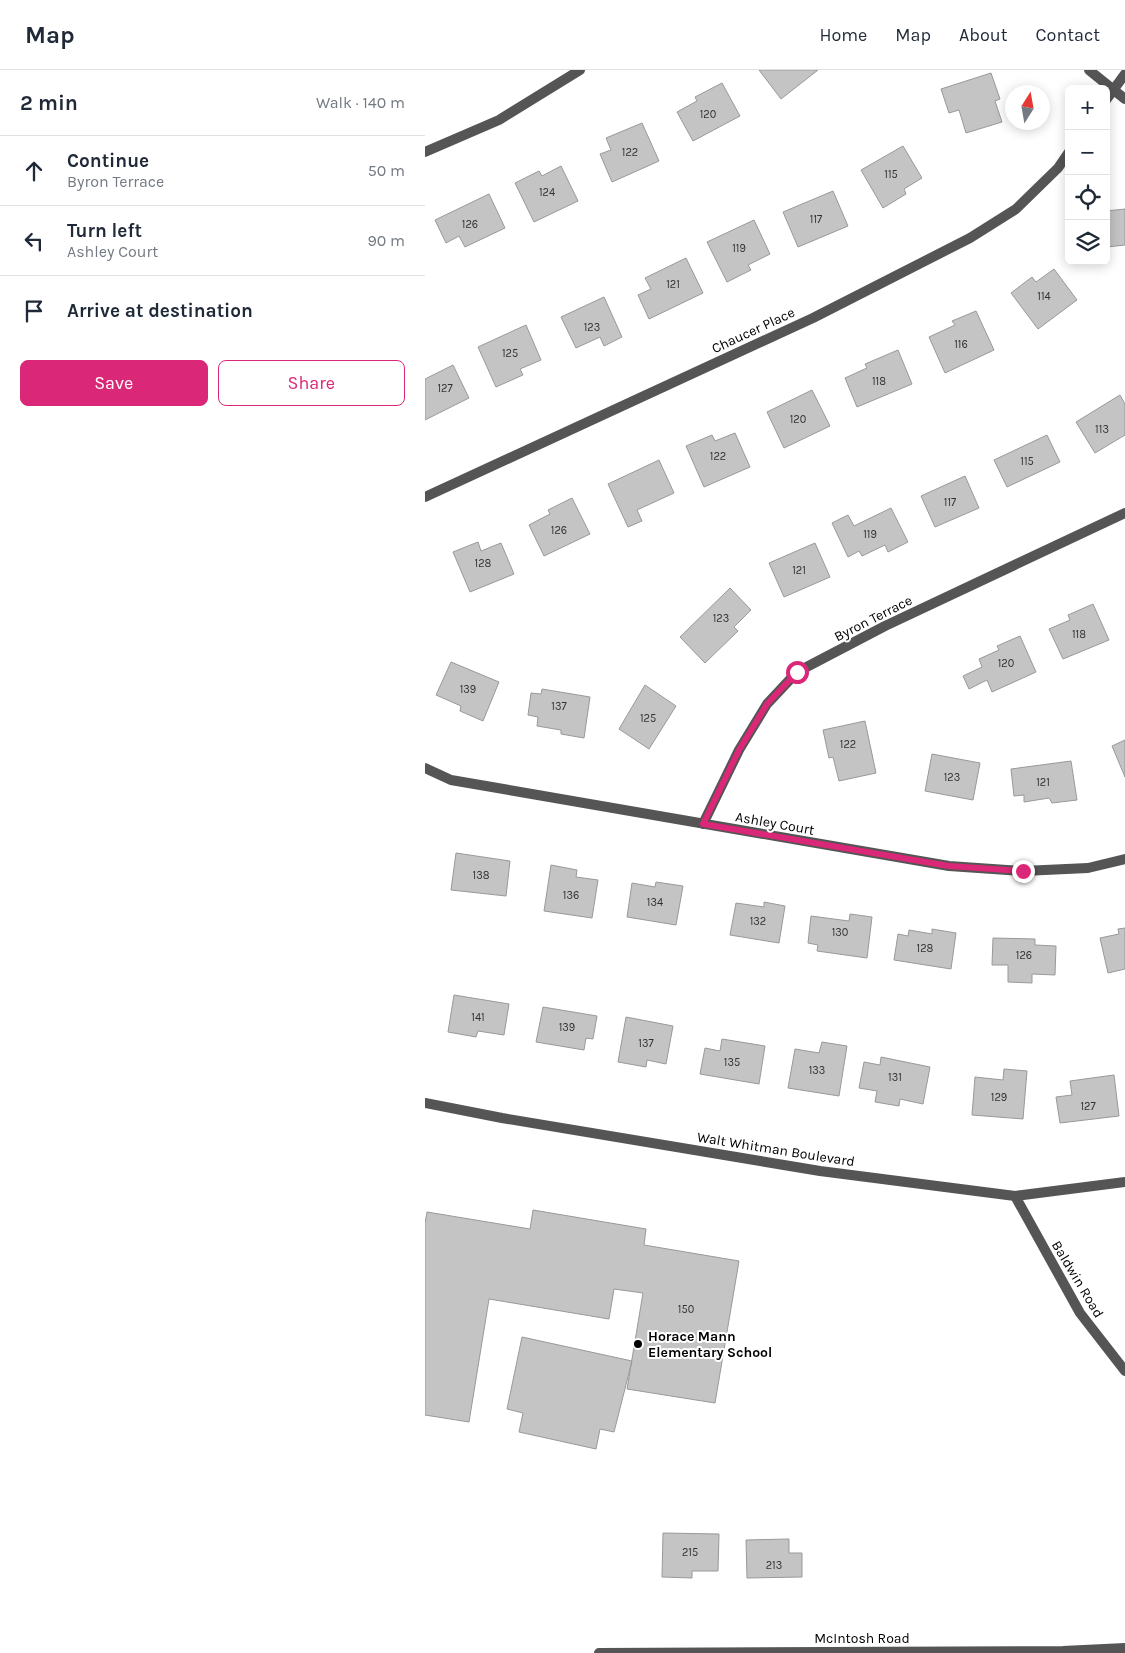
<!DOCTYPE html>
<html lang="en">
<head>
<meta charset="utf-8">
<style>
	body { margin:0; font-family:Karla,sans-serif; background:#f2f2f3; color:#1f2937 }
	.controls { position:absolute; right:15px; top:15px; display:grid; overflow:hidden; border-radius:8px; box-shadow:0 2px 12px #0003 }
	.controls button { width:45px; height:45px; display:grid; place-items:center; padding:0; border:0; border-bottom:1px solid #e0e1e3; background:#fff; color:#1f2937; font:25px sans-serif }
	.compass { position:absolute; left:580px; top:15px; width:45px; height:45px; border-radius:50%; background:#fff; box-shadow:0 2px 12px #0003; rotate:11deg }
	.stop { position:absolute; width:15px; height:15px; margin:-11px; border:4px solid #db2777; border-radius:50%; background:#fff }
	.stop.end { background:#db2777; border-color:#fff; box-shadow:0 1px 5px #0008 }
	.list { margin:0; padding:0; list-style:none }
	h2 { display:flex; justify-content:space-between; align-items:center; height:65px; margin:0; padding:0 20px; font-size:21px }
	h2 small { font-size:16px; font-weight:400; color:#747a83 }
	.list li { display:grid; grid-template-columns:32px 1fr auto; gap:15px; align-items:center; box-sizing:border-box; height:70px; padding:0 20px; border-top:1px solid #e0e1e3 }
	.list b { display:block; font-size:19px; white-space:nowrap }
	.list p { margin:0; font-size:16px; white-space:nowrap; color:#747a83 }
	.list em { font-size:16px; font-style:normal; color:#747a83 }
	.actions { display:flex; gap:10px; padding:15px 20px }
	.actions a { flex:1; padding:11px 0; border:1px solid #db2777; border-radius:8px; text-align:center; font-size:18px; color:#db2777 }
	.actions .main { background:#db2777; color:#fff }
	.icon { flex:none; width:28px; height:28px; fill:none; stroke:currentColor; stroke-width:2; stroke-linecap:round; stroke-linejoin:round }
	.map { position:relative; flex:none; width:700px; height:1583px; overflow:hidden }
	header { display:flex; align-items:center; gap:30px; box-sizing:border-box; height:70px; padding:0 25px; background:#fff; border-bottom:1px solid #e0e1e3 }
	header strong { font-size:24px }
	nav { display:flex; gap:28px; margin-inline-start:auto; font-size:18px }
	main { display:flex }
	aside { flex:1; background:#fff }
	.map>svg:first-child { display:block }
	.building { fill:#c4c4c4; stroke:#999 }
	.lines { fill:none; stroke-linecap:round; stroke-linejoin:round }
	.minor { stroke:#555; stroke-width:10 }
	.route { stroke:#db2777; stroke-width:6 }
	.poi-dot { fill:#000; stroke:#fff; stroke-width:2 }
	.labels { text-anchor:middle; stroke-width:4; stroke-linejoin:round; paint-order:stroke }
	.number-label { font-size:11px; fill:#313131 }
	.street-label { font-size:14px; fill:#000; stroke:#fff }
	.poi-label { font-size:14px; font-weight:bold; fill:#000; stroke:#fff; text-anchor:start }
</style>
</head>
<body>
<header>
<strong>Map</strong>
<nav><a>Home</a><a>Map</a><a>About</a><a>Contact</a></nav>
</header>
<main>
<aside>
<h2>2 min<small>Walk · 140 m</small></h2>
<ul class="list">
<li><svg class="icon" aria-label="ahead" viewBox="0 0 24 24"><path d="M12 20V5M6 11l6-6 6 6"/></svg><div><b>Continue</b><p>Byron Terrace</p></div><em>50 m</em></li>
<li><svg class="icon" aria-label="left" viewBox="0 0 24 24"><path d="M17 20v-9H6M10 6l-5 5 5 5"/></svg><div><b>Turn left</b><p>Ashley Court</p></div><em>90 m</em></li>
<li><svg class="icon" aria-label="arrive" viewBox="0 0 24 24"><path d="M6 21V4h12l-3 4 3 4H6"/></svg><div><b>Arrive at destination</b></div></li>
</ul>
<div class="actions"><a class="main">Save</a><a>Share</a></div>
</aside>
<div class="map">
<svg width="700" height="1583" viewBox="0 0 700 1583">
	<rect width="100%" height="100%" fill="#fff"/>
	<path class="building" d="M334,0H393L356,29Z
		M566,3L575,29L570,31L577,52L541,63L534,40L524,43L516,19Z
		M297,13L315,46L268,71L252,42L272,31L270,27Z
		M217,53L234,91L187,112L175,84L186,80L181,68Z
		M478,76L497,108L479,119L481,124L458,138L436,100Z
		M136,96L153,131L109,152L90,113L114,101L117,106Z
		M408,121L423,156L373,177L358,142Z
		M64,124L80,158L40,177L34,166L21,173L10,150Z
		M700,139V175L682,177L681,141Z
		M329,150L345,184L323,195L326,200L302,212L282,172Z
		M261,188L278,223L224,249L213,225L226,219L220,208Z
		M629,199L652,230L613,259L586,223L607,207L611,212Z
		M179,227L197,267L179,276L175,267L151,278L136,247Z
		M551,241L569,280L520,303L504,267L530,255L527,251Z
		M101,255L116,290L95,299L98,305L71,317L53,277Z
		M473,280L487,314L432,337L420,308L442,298L440,294Z
		M28,295L44,328L0,350V309Z
		M387,320L405,356L359,378L342,342Z
		M695,325L700,334V365L670,383L651,352Z
		M310,363L325,397L279,417L261,376L287,365L290,371Z
		M622,365L635,392L582,417L569,390Z
		M234,390L249,423L212,440L217,451L203,457L183,414Z
		M540,406L554,438L510,457L496,426Z
		M147,428L165,464L119,486L104,455L125,444L123,440Z
		M466,438L483,472L463,482L460,475L437,486L434,481L423,487L407,453L423,445L429,456Z
		M53,472L56,481L76,473L89,504L45,522L28,482Z
		M390,473L405,507L359,527L344,493Z
		M305,518L326,540L309,557L313,561L280,593L255,567Z
		M668,534L684,570L638,589L624,559L645,550L643,545Z
		M595,566L611,602L567,622L562,610L544,619L538,606L557,597L554,589L574,580L572,576Z
		M26,592L74,612L58,651L35,641L36,636L11,625Z
		M220,615L251,636L224,679L194,659Z
		M117,619L165,627L159,668L136,664V660L112,656L113,647L103,645L106,623L116,624Z
		M440,651L451,703L414,711L408,687L404,688L398,660Z
		M700,670V707L687,676Z
		M507,684L555,693L548,730L500,721Z
		M646,691L652,730L627,733L624,728L599,732V725L589,726L586,699Z
		M31,783L85,791L81,826L26,820Z
		M126,795L152,800L151,807L173,810L167,848L119,841Z
		M231,812L258,816L251,855L202,847L207,813L230,817Z
		M339,832L360,836L354,873L305,865L311,833L339,837Z
		M425,844L447,847L442,888L392,881L393,875L383,873L386,846L424,851Z
		M700,858V899L683,903L675,868L694,864L693,859Z
		M507,859L531,863L526,899L469,890L473,864L483,866L484,860L507,864Z
		M568,868L610,869V875L631,876L630,905L607,904V913L583,912V895H567Z
		M29,925L84,934L79,965L53,961L51,967L23,962Z
		M118,937L172,946L168,969L161,968L159,980L111,972Z
		M201,947L248,956L241,994L222,990L221,997L193,992Z
		M297,969L340,976L334,1014L275,1004L280,978L295,981Z
		M397,972L422,976L414,1026L363,1018L370,979L394,983Z
		M456,987L505,997L498,1034L475,1029L474,1036L450,1032L452,1021L434,1018L439,992L455,995Z
		M579,999L602,1001L598,1049L547,1045L550,1007L578,1010Z
		M689,1005L694,1046L635,1053L631,1027L647,1025L645,1011Z
		M108,1140L221,1159L219,1175L314,1191L290,1333L202,1319L218,1223L189,1219L184,1249L64,1229L44,1352L0,1345V1153L2,1142L105,1159Z
		M97,1267L207,1291L189,1362L175,1359L171,1379L94,1362L98,1343L82,1339Z
		M238,1463L294,1464L293,1501H267V1508L237,1507Z
		M364,1469V1483H377V1507L322,1508L321,1470Z"/>
	<g class="lines">
		<path class="minor" d="M664,0L700,29
			M681,30L700,4
			M0,82L74,50L155,0
			M0,427L388,248L545,168L591,139L633,98L644,82
			M0,698L26,710L524,796L598,801L663,798L700,789
			M278,754L314,680L342,634L372,602L460,556L700,443
			M0,1033L77,1048L395,1101L590,1126L700,1112
			M590,1126L655,1243L700,1301
			M174,1583L638,1581L700,1578"/>
	</g>
	<g class="lines">
		<path class="route" d="M372,602L342,634L314,680L278,754L524,796L598,801"/>
	</g>
	<circle class="poi-dot" cx="213" cy="1274" r="5"/>
	<g class="labels">
		<g class="number-label">
			<text x="283" y="48">120</text>
			<text x="205" y="86">122</text>
			<text x="466" y="108">115</text>
			<text x="122" y="126">124</text>
			<text x="391" y="153">117</text>
			<text x="45" y="158">126</text>
			<text x="314" y="182">119</text>
			<text x="248" y="218">121</text>
			<text x="619" y="230">114</text>
			<text x="167" y="261">123</text>
			<text x="536" y="278">116</text>
			<text x="85" y="287">125</text>
			<text x="454" y="315">118</text>
			<text x="20" y="322">127</text>
			<text x="373" y="353">120</text>
			<text x="677" y="363">113</text>
			<text x="293" y="390">122</text>
			<text x="602" y="395">115</text>
			<text x="525" y="436">117</text>
			<text x="134" y="464">126</text>
			<text x="445" y="468">119</text>
			<text x="58" y="497">128</text>
			<text x="374" y="504">121</text>
			<text x="296" y="552">123</text>
			<text x="654" y="568">118</text>
			<text x="581" y="597">120</text>
			<text x="43" y="623">139</text>
			<text x="134" y="640">137</text>
			<text x="223" y="652">125</text>
			<text x="423" y="678">122</text>
			<text x="527" y="711">123</text>
			<text x="618" y="716">121</text>
			<text x="56" y="809">138</text>
			<text x="146" y="829">136</text>
			<text x="230" y="836">134</text>
			<text x="333" y="855">132</text>
			<text x="415" y="866">130</text>
			<text x="500" y="882">128</text>
			<text x="599" y="889">126</text>
			<text x="53" y="951">141</text>
			<text x="142" y="961">139</text>
			<text x="221" y="977">137</text>
			<text x="307" y="996">135</text>
			<text x="392" y="1004">133</text>
			<text x="470" y="1011">131</text>
			<text x="574" y="1031">129</text>
			<text x="663" y="1040">127</text>
			<text x="261" y="1243">150</text>
			<text x="265" y="1486">215</text>
			<text x="349" y="1499">213</text>
		</g>
		<g class="street-label">
			<text transform="translate(328 260) rotate(-25)" y="5">Chaucer Place</text>
			<text transform="translate(448 548) rotate(-27)" y="5">Byron Terrace</text>
			<text transform="translate(350 753) rotate(10)" y="5">Ashley Court</text>
			<text transform="translate(351 1079) rotate(9)" y="5">Walt Whitman Boulevard</text>
			<text transform="translate(653 1209) rotate(59)" y="5">Baldwin Road</text>
			<text x="437" y="1573">McIntosh Road</text>
		</g>
		<g class="poi-label">
			<text x="223" y="1271">Horace Mann<tspan x="223" dy="16">Elementary School</tspan></text>
		</g>
	</g>
</svg>
<div class="controls">
<button>+</button>
<button>−</button>
<button><svg class="icon" aria-label="locate" viewBox="0 0 24 24"><circle cx="12" cy="12" r="6"/><path d="M12 2v4M12 18v4M2 12h4M18 12h4"/></svg></button>
<button><svg class="icon" aria-label="layers" viewBox="0 0 24 24"><path d="M12 4l9 5-9 5-9-5zM3 14l9 5 9-5"/></svg></button>
</div>
<svg class="compass" viewBox="-18 -18 36 36"><path d="M0-13l5 13h-10z" fill="#e53935"/><path d="M0 13l5-13h-10z" fill="#747a83"/></svg>
<div class="stop" style="left:372px;top:602px"></div>
<div class="stop end" style="left:598px;top:801px"></div>
</div>
</main>
</body>
</html>
